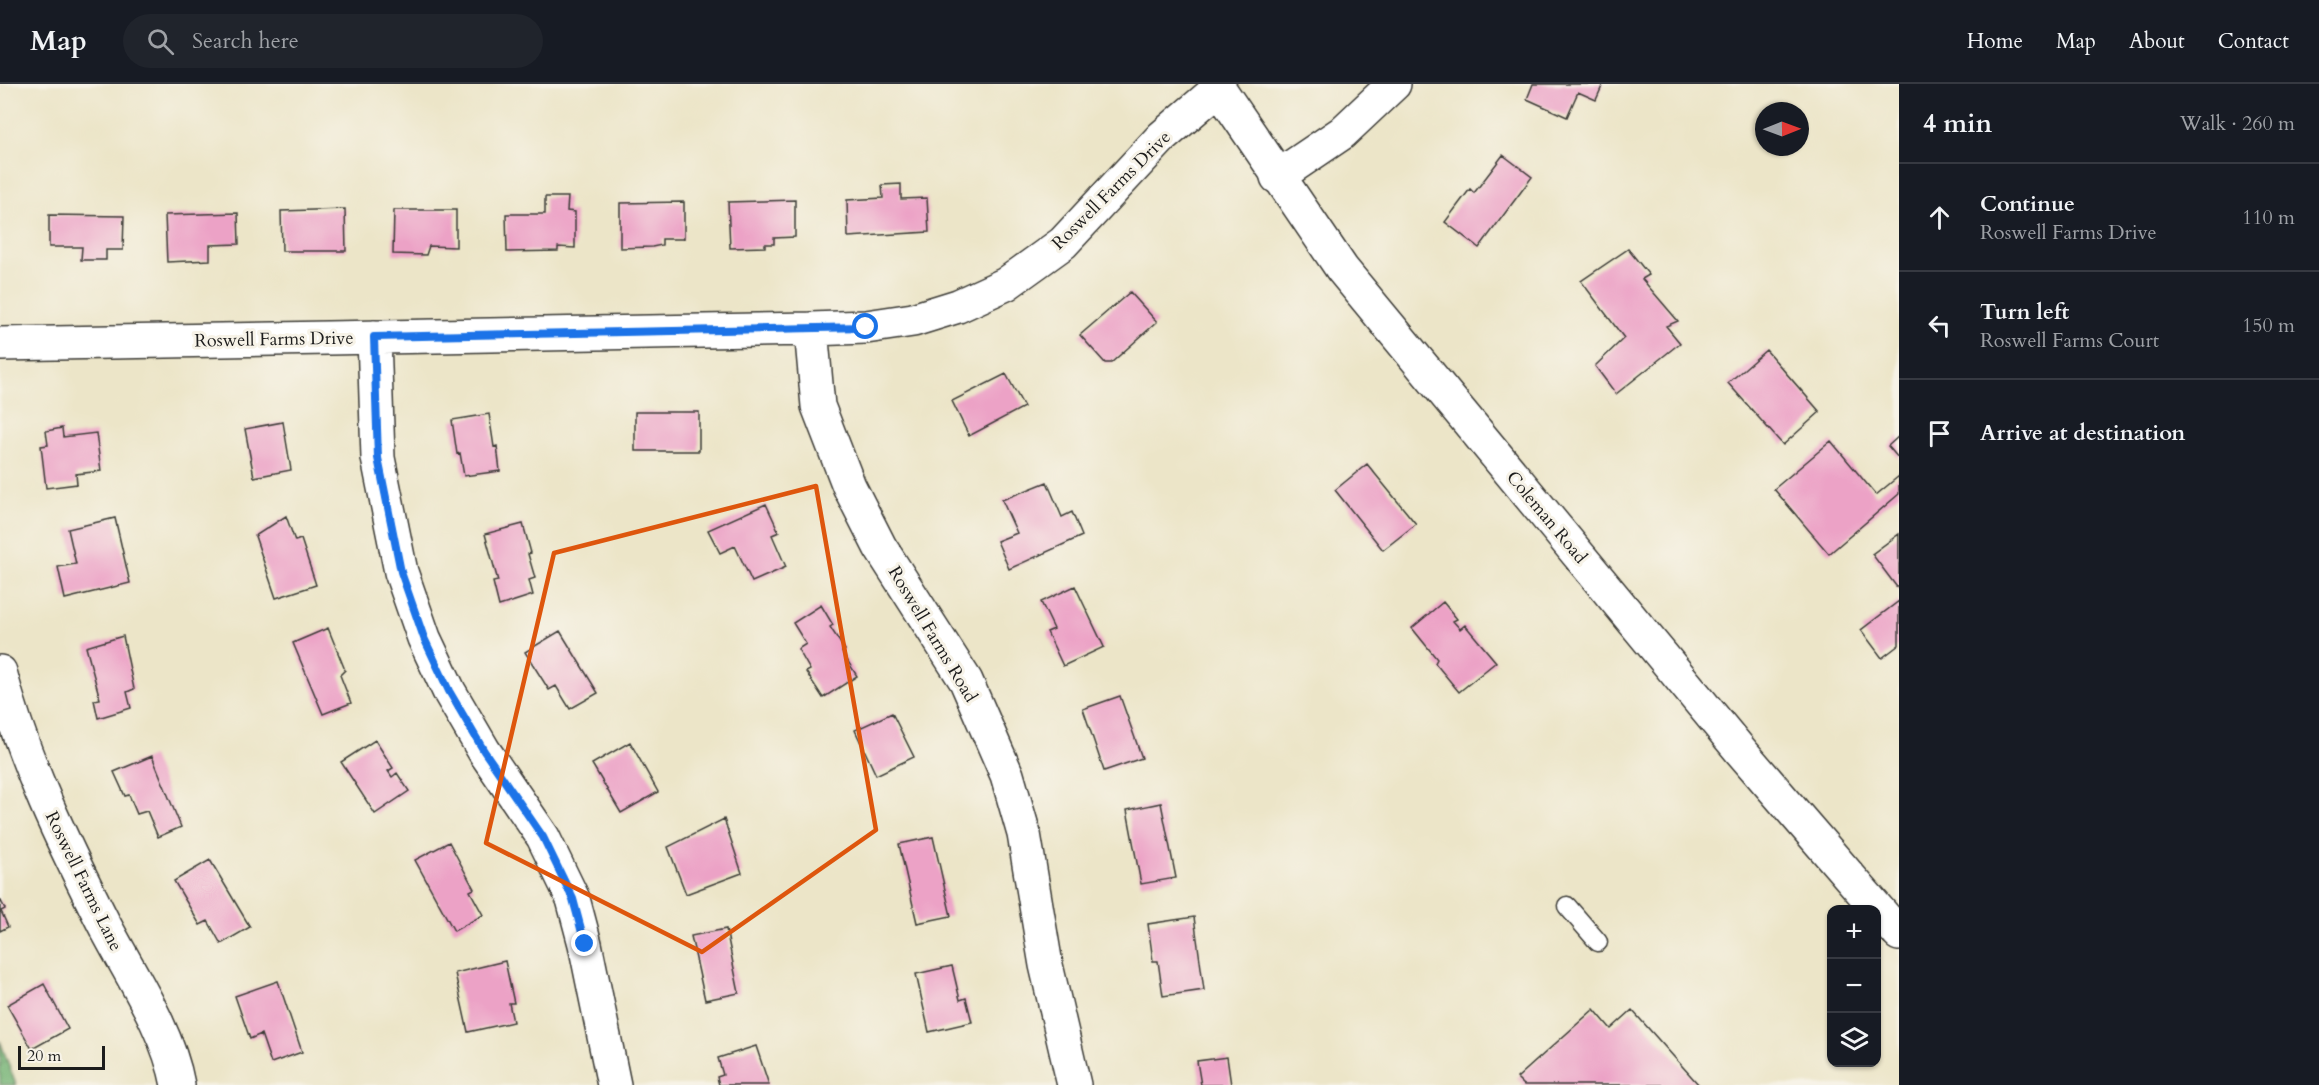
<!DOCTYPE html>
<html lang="en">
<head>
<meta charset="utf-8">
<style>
	body { margin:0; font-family:Cardo,serif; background:#20242c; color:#f1f3f6 }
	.controls { position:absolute; right:18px; bottom:18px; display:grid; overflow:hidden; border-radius:12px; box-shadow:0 2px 4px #0004 }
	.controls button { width:54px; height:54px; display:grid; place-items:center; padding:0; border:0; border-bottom:2px solid #363941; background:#171b24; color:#f1f3f6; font:30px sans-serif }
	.compass { position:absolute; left:1755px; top:18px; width:54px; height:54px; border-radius:50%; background:#171b24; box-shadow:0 2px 4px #0004; rotate:89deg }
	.scale { position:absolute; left:18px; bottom:15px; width:87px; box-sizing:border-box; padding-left:6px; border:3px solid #1c1c1c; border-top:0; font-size:16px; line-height:21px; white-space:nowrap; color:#1c1c1c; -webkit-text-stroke:4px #f7f3e8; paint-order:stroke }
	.stop { position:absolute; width:18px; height:18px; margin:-14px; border:4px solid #1a73e8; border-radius:50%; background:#fff }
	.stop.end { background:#1a73e8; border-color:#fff; box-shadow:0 2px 6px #0008 }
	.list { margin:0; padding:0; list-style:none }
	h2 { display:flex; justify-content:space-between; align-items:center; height:78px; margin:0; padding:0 24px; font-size:26px }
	h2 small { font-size:20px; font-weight:400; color:#9ea1a6 }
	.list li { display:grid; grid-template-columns:39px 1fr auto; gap:18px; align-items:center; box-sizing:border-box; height:108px; padding:0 24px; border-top:2px solid #363941 }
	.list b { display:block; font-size:22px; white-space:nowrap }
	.list p { margin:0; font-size:20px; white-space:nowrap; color:#9ea1a6 }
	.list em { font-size:20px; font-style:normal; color:#9ea1a6 }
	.icon { flex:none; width:33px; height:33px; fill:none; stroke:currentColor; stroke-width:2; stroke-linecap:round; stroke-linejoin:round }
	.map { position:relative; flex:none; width:1899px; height:1001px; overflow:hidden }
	header { display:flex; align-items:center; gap:36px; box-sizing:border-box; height:84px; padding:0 30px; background:#171b24; border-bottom:2px solid #363941 }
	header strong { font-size:28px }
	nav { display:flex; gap:33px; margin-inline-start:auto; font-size:21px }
	.search { width:420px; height:54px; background:#20242c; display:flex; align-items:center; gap:15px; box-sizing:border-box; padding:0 21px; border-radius:33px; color:#9ea1a6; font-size:22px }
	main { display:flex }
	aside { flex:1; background:#171b24 }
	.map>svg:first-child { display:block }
	.forest { fill:url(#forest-crowns); stroke:#486848; stroke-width:1.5 }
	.building { fill:#eca2c6 }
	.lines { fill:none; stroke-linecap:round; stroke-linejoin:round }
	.service-casing { stroke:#3b3a36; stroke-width:21 }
	.minor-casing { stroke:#3b3a36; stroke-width:36 }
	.tertiary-casing { stroke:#3b3a36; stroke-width:36 }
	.service { stroke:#fff; stroke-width:18 }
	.minor { stroke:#fff; stroke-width:33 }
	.tertiary { stroke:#fff; stroke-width:33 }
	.route { stroke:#1a73e8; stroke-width:8 }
	.marked { fill:none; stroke:#de560d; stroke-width:4.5; stroke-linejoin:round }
	.labels { text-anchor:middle; stroke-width:6; stroke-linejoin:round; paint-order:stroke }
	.street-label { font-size:18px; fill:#1c1c1c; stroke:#f7f3e8 }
</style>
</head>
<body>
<header>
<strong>Map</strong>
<div class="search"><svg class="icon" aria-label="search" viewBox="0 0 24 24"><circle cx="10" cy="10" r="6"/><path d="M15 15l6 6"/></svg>Search here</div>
<nav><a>Home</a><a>Map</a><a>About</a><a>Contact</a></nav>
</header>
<main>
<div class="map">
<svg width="1899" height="1001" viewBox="0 0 1899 1001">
	<defs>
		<pattern id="forest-crowns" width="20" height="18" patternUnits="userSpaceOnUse" patternTransform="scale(1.5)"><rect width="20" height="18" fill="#74b374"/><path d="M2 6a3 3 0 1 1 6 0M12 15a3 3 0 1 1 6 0" fill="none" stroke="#5e915e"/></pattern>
	</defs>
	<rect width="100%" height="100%" fill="#f7f3e8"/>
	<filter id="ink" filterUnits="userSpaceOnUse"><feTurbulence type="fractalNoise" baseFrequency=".0167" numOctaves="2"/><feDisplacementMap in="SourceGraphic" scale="12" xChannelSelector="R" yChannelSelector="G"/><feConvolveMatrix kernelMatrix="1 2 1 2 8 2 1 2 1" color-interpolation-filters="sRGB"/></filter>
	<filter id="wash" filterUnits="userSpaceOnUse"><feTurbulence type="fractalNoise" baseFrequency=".008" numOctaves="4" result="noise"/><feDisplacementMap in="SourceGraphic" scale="24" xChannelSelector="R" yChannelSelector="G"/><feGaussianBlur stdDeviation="1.35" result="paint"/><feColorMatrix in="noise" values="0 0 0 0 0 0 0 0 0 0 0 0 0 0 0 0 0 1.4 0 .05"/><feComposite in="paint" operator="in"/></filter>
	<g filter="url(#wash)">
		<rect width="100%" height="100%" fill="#ece5c8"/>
		<path class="forest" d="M0,957L16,1001H0Z"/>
		<g id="blocks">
			<path class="building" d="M1533,0H1603L1596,16L1578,8L1567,33L1527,15Z
				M1503,71L1532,93L1479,164L1445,138L1470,105L1474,109Z
				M901,100V115L927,114L929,148L848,153L847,116L883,114L882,101Z
				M545,113H568L567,127L575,128V164L558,163V167L507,168L506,130H545Z
				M795,116V153L774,154V160H765V163L730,164L728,118Z
				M684,118V155H662V161L652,163L620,164V119Z
				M345,125L346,167H282L281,127Z
				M394,126H456V163L429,162L426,171L393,170Z
				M238,129L239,160L210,161V176L167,178L165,131Z
				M49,131L124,132L123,166H106V176H81L82,163H49Z
				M1628,165L1649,191L1642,195L1678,237L1666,242L1680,259L1616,310L1595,282L1624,254L1581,197Z
				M1130,208L1157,238L1111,279H1105L1080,251Z
				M1766,266L1820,328L1783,361L1728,299Z
				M1006,290L1024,323L969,352L952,317Z
				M635,328H699V367H635Z
				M489,330L494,363L497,362L500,387L464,392L460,369L457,370L452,336Z
				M283,338L291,386L254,393L245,345Z
				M62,344L63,353L96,349L101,387L76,390L77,400L46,404L41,362L48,361L46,347Z
				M1899,352V375L1888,362Z
				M1831,357L1876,411L1899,392V410L1829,470L1774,405Z
				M1367,380L1416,440L1383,466L1335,406Z
				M1047,398L1062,433L1072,428L1082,452L1009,485L997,457L1017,449L1002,416Z
				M766,420L779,448L772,451L786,483L752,498L735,462L720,469L708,446Z
				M286,432L295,457L301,455L316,501L276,514L255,452Z
				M115,434L130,499L65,515L58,483L76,480L68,445Z
				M523,440L531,469L528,470L535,494L529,496L533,511L499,522L493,498L498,497L485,450Z
				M1899,450V506L1872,470Z
				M1075,502L1104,563L1063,582L1047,548L1054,545L1041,518Z
				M1899,517V561L1882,574L1861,546Z
				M1443,518L1457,535L1453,537L1460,545L1465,541L1496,578L1459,608L1435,579L1437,575L1412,544Z
				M821,521L833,541L830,543L845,566L842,568L857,592L823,614L806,588L810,586L798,565L806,560L793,539Z
				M328,544L345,586L340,591L351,619L323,630L293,559Z
				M560,547L598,609L570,625L556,602L549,606L525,568Z
				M123,552L134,605L127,608L131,624L98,634L94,616L100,615L86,563Z
				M1120,612L1142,674L1104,687L1083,625Z
				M892,629L914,673L876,691L855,646Z
				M375,656L393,684L388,687L392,693L397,689L409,707L375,730L341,678Z
				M630,658L658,708L621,729L592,680Z
				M152,672L181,743L158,753L147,727L137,730L129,711L125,712L114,688Z
				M1161,719L1176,794L1141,800L1127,726Z
				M724,735L742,789L686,810L668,763Z
				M933,753L951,832L917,839L899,760Z
				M449,758L474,805L470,807L483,831L454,847L415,776Z
				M210,776L250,843L221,860L208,837L200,841L174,797Z
				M0,815L5,825L1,827L8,843L0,847Z
				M1194,833L1204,906L1163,912L1158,877H1153L1148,840Z
				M726,845L739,909L705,916L691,852Z
				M505,877L514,919H509L513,938L468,948L455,889Z
				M952,882L960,916L966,914L972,938L929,948L916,890Z
				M278,897L302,968L271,979L261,950L250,955L235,912Z
				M44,900L68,945L32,965L7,921Z
				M1594,925L1611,945L1632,926L1699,1001H1524L1517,994Z
				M756,962L769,1001H719L717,993L723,991L718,974Z
				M1227,973L1231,1001H1201L1197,977Z"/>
		</g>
	</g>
	<g filter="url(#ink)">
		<use href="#blocks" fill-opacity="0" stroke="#3b3a36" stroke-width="1.5"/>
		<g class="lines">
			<g class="service-casing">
				<path id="service" d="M1567,822L1598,858"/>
			</g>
			<g class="minor-casing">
				<path id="minor" d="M1277,93L1342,49L1394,0
					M811,245L818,322L849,402L880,463L966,597L1007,691L1024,750L1046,881L1074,1001
					M374,253L378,374L401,488L424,554L449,607L484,667L543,753L573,815L585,860L614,1001
					M0,260L811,245L866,243L913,236L958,222L1006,200L1063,159L1162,53L1218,5
					M0,588C23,677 63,759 104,840C130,890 168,946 178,1001"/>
			</g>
			<g class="tertiary-casing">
				<path id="tertiary" d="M1216,0L1342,185L1740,666L1899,850"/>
			</g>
			<use href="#service" class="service"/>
			<use href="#minor" class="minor"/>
			<use href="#tertiary" class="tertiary"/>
		</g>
	</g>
	<g class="lines" filter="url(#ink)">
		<path class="route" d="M585,860L573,815L543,753L484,667L449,607L424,554L401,488L378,374L374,253L866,243"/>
	</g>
	<path class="marked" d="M816,402L876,746L702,868L486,759L554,469Z"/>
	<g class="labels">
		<g class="street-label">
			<text transform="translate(1111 106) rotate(-45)" y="6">Roswell Farms Drive</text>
			<text transform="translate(274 255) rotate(-1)" y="6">Roswell Farms Drive</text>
			<text transform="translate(1547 433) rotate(50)" y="6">Coleman Road</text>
			<text transform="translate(933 550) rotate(59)" y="6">Roswell Farms Road</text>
			<text transform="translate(84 797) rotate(64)" y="6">Roswell Farms Lane</text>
		</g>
	</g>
</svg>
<div class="controls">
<button>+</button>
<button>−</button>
<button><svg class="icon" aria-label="layers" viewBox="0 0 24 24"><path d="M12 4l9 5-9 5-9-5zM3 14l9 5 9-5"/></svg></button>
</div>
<svg class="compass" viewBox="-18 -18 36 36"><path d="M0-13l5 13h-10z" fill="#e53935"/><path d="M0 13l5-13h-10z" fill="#9ea1a6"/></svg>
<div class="scale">20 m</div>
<div class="stop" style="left:866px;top:243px"></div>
<div class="stop end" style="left:585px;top:860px"></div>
</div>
<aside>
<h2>4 min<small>Walk · 260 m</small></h2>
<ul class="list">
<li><svg class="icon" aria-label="ahead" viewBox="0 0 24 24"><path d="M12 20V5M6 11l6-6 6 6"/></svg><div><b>Continue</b><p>Roswell Farms Drive</p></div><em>110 m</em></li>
<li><svg class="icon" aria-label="left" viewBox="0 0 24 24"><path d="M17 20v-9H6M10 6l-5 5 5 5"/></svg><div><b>Turn left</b><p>Roswell Farms Court</p></div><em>150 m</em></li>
<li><svg class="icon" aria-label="arrive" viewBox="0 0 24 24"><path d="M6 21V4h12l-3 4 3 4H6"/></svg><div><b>Arrive at destination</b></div></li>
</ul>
</aside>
</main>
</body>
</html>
